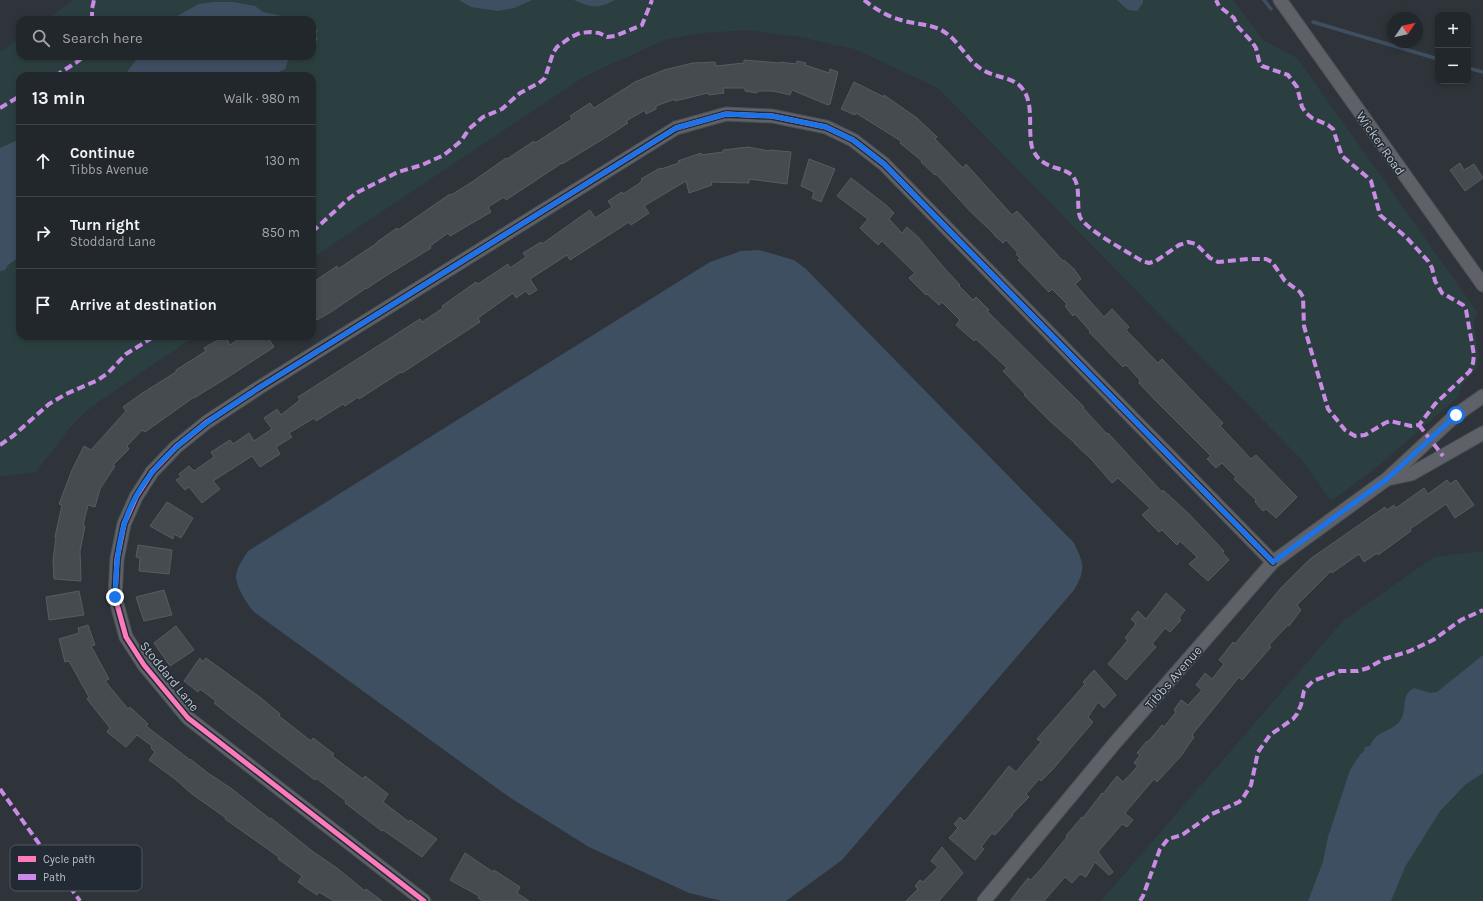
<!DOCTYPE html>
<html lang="en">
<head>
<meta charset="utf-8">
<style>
	body { margin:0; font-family:Karla,sans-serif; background:#2a2f34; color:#f1f3f6 }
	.controls { position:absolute; right:12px; top:12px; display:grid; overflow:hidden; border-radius:8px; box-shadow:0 2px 6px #0003 }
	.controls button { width:36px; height:36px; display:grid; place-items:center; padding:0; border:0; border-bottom:1px solid #3f4448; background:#22272c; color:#f1f3f6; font:20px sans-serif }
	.compass { position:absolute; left:1387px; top:12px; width:36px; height:36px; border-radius:50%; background:#22272c; box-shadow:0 2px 6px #0003; rotate:56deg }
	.stop { position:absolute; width:12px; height:12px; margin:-9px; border:3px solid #1a73e8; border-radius:50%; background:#fff }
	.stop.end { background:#1a73e8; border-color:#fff; box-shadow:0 1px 4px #0008 }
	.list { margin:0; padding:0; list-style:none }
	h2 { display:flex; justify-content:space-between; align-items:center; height:52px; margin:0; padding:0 16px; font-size:17px }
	h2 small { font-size:13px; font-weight:400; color:#a2a5a9 }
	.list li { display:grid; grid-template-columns:26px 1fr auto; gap:12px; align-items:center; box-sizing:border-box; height:72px; padding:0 16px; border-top:1px solid #3f4448 }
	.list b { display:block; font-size:15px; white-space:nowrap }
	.list p { margin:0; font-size:13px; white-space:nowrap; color:#a2a5a9 }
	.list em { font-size:13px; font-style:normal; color:#a2a5a9 }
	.icon { flex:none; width:22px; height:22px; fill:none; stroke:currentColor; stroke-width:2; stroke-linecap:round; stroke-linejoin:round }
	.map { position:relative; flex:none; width:1483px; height:901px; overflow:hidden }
	.search { position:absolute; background:#22272c; box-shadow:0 2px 6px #0003; left:16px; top:16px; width:300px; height:44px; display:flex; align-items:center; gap:10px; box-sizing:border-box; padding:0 14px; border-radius:12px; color:#a2a5a9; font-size:15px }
	.panel { position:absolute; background:#22272c; box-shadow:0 2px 6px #0003; left:16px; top:72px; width:300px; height:268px; border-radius:12px }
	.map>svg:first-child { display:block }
	.green { fill:#2c3f40 }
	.water { fill:#3f4f62 }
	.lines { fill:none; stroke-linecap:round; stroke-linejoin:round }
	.stream { stroke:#3f4f62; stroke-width:3.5 }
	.building { fill:#464b50; stroke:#575c61 }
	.street-casing { stroke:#4c5054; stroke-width:15 }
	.street { stroke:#5e6268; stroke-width:13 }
	.quiet { stroke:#ca8be6; stroke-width:4; stroke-dasharray:8 4; stroke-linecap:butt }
	.cycleway-casing { stroke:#222a34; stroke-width:8 }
	.cycleway { stroke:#fd7abc; stroke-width:5 }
	.route { stroke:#1a73e8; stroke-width:5 }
	.labels { text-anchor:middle; stroke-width:3; stroke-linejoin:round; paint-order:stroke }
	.street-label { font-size:13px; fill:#bac1c9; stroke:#222a34 }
	.key { fill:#222a34; stroke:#505761; stroke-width:1 }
	.key-label { font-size:11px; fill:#bac1c9 }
</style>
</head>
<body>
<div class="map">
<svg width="1483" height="901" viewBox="0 0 1483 901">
	<rect width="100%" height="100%" fill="#2e343a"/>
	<path class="green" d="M74,0H1233L1264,41L1297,58L1478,313L1473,321L1479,355L1476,370L1463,384L1457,398L1372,471L1331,501L1301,459L938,88L855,49L800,37L747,30L702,33L665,40L598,70L579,80L312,258V76H20V336H195L101,400L83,414L71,426L36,472L0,477V52L20,38V56H312V20H46Z
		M1483,551V901H1101L1343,621L1434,557Z"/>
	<path class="water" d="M459,0H532L514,8L498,11L471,7Z
		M574,0H615C597,9 592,8 574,0Z
		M1117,0H1143V3L1137,11L1128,10Z
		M213,2H233L255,6L263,12L287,17L292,20H170L199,4Z
		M312,26L318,30L316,36L318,38L317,41L312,46Z
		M139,56H292L288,61L285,69L270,76H124Z
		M20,139V251L15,260L8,265L5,270L0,271V148Z
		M759,250L794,260L806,269L1074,543C1084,564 1086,569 1074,590L842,860L786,901H722L689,893L589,847L509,797L254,612C247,604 237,588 236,578C236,568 243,559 248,551L710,262L741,251Z
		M1483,655V773L1466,784L1440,811L1405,867L1391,901H1308L1323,862L1328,837L1350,770L1359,756L1364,751L1365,747L1370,746C1376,730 1392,732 1400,721C1408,710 1400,695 1414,688L1430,693L1437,692Z"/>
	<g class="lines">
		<path class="stream" d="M1264,0L1271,9
			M1313,22L1438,59
			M1468,68L1483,72"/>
	</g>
	<path class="building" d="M744,60L780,63V62L796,64L797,61L806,63L805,65L829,73L830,69L838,72L830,104L828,105L792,90L790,95L773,91H758L757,93L745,91V88H723L724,93L709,95L708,93L675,101V99L656,106V109L646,114L645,110L626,121L628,123L608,136L562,164V163L506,200L504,197L488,207L491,212L450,236L448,233L430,246L431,248L384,277L366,289V288L331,312L317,320L312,313V283L337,266L338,269L377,243V242L397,228L398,230L450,194L451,195L472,182L506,158L507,159L534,141L535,143L572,119L570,116L590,103L594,108L635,82L664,70L693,63L715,62L716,66L744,63Z
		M854,82L884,97V95L917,118L937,137L935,139L963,168L966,164L1012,215L1017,211L1063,261L1064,260L1074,269L1081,279L1075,284L1104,317L1112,309L1129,327L1126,330L1158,363L1162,359L1223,423L1220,426L1251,459L1256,455L1297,497L1276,518L1266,509L1263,511L1255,502L1256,500L1234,479L1236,477L1222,463L1216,468L1207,459L1211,456L1155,400L1139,383L1140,380L1126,365L1123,367L1089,332L1090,331L1075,314L1073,316L1065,306L1067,304L1052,289L1049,292L1018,260L1020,258L1016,254L1018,253L1006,240L1003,243L994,235V234L970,211L936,174L935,175L921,162L922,161L900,143L901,141L856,113L855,115L841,109Z
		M748,147L769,151L770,150L791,152L787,184L749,179V183L711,182L712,185L689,193L686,181L644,206L649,213L631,225L629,222L570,260L567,255L530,279L537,290L529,295L526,291L516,298L513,293L478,318L480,322L402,373L401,372L359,399L358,397L345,406L343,404L316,421L314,418L289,433L292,437L276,447L280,454L260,467L252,456L213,481L220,489L202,503L189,487L185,490L176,480L181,477L179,474L189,466L194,471L214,457L211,452L230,440L233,444L249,433L254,441L272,429L264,418L277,409L281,415L300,400L298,397L420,319L422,322L443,308L442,306L476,282L478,284L508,264L510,268L526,257L523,253L541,242L542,244L590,210L595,218L612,207L608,201L622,192L623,194L640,183L642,180L641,179L660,168L661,169L679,163L678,161L701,153V155L723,152V150Z
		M809,159L835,169L821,202L812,198L814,192L801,186Z
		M1460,163L1464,170L1474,164L1483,178L1465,191L1450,170Z
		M851,178L886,205L894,213L889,219L902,233L907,227L918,237L946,270L960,285L959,286L973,300L976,297L989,310L987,311L1084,407L1083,408L1107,434L1108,433L1162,492L1163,490L1189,514L1224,551L1222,552L1229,560L1208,581L1189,564L1197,557L1180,541L1177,545L1162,530L1159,532L1142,515L1150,508L1118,478L1112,483L1091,459L1074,443H1075L1051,422L1024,395L1025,394L1003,371L1007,368L976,339L974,341L956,325L960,320L942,302L939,305L927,294L926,295L909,278L915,273L882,241L878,245L860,228L868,219L837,196Z
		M225,336L230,345L243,336H267L274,347L225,379L194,398V397L145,432L142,430L127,446L129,449L113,465L115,466L100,489L95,507L88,505L83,525L85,526L80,551L81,581L54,579L53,561L56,537H55L62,505L59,504L72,470L84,446L91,450L126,411L123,407L141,394L176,372V370L206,351L204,348Z
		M1447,480L1450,484L1456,480L1474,505L1455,518L1446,504L1410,529L1411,531L1378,555L1377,553L1364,562L1359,554L1332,573L1331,571L1297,605L1301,610L1289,626L1288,625L1269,645L1271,647L1242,680L1239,677L1192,735L1194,737L1181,756L1157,782L1154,779L1125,813L1133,820L1127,827L1122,824L1098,852L1113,872L1109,875L1095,862L1086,877L1080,874L1072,883L1065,877L1044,901H1010L1028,878L1031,880L1041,869L1067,837L1066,836L1082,817L1083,818L1102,793L1103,794L1117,776L1123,782L1138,766L1134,763L1140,755L1137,753L1147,741L1148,742L1162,725L1164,727L1176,712L1174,710L1181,700L1188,705L1202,690L1196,685L1205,673L1212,679L1224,664L1219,660L1233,642L1235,644L1280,589L1310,559L1385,507L1387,510L1394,505L1396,508L1424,488L1428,494Z
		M167,502L193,518L181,538L174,534L173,539L150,526Z
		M138,545L172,550L169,574L139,571L140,558L136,557Z
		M164,590L172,615L144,621L136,597Z
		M79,591L84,615L49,620L46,597Z
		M1166,593L1185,610L1179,618L1181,620L1170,632L1165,628L1152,644L1156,647L1126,680L1108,664L1128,640L1125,638L1136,624L1131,619L1138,611L1146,619Z
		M88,625L95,645L91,646L109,679L105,681L128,709L130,707L148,724L146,726L190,760V759L208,773L232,789L270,819L271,818L312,851L337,868L365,891L366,889L382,901H334L319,892L317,895L298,882L302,876L278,859L279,857L225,819L226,818L192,794L175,779L149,760L155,752L151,748L152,746L137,735L126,747L107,732L110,728L87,699L89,697L69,661L65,662L59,639L79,633L78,628Z
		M176,626L194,650L170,666L154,643Z
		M200,658L202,662L206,658L261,698L280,714L279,716L311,741L313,738L334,754L332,756L363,779L365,776L388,794L383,802L409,822L410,820L437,839L422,857L383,830L382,831L345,803L346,801L316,778L315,780L233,718L214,703L216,701L200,689L198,692L184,681Z
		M1094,670L1116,695L1104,708L1098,702L1088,717L1093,722L1053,769L1041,781L1039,779L1026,794L1029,797L1012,814L1013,815L995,835L992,833L981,847L984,849L975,860L949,838L958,828L954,824L960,817L964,821L966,820L1009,766L1016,772L1041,742L1037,739L1085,684L1083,682Z
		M942,847L963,873L939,901H906L918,889L915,886L920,880L923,882L938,867L931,861Z
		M465,853L493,872L494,870L520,887L517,893L529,901H483L478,898L479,896L450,880Z"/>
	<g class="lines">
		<g class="street-casing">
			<path id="street" d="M1280,0L1483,285
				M1387,479L1411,474L1483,433
				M424,901L188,718L144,665L126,637L115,597L117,559L124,524L136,497L152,472L176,447L207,422L257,389L676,128L726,114L772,116L826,127L853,140L884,164L1273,562
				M984,901L1114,744L1273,562L1387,479L1456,415L1483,396"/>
		</g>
		<use href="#street" class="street"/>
		<path class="quiet" d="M864,0C874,8 888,17 901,20C913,24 928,24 939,29C959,38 965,60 983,70C994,77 1009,77 1019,85C1036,100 1027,128 1032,147C1040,172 1067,165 1074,178C1081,189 1076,205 1080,217C1086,230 1128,252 1142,261L1149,263L1156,261L1179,245L1188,242L1196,244L1210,258L1218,262L1248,259H1266L1272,262L1285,281L1300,292L1303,297L1304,326L1328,409L1345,430L1355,436L1365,435L1385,423L1390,421L1411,426L1419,425L1435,404L1470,371L1473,363L1474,355L1466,310L1463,305L1442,293L1435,281L1432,268L1428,261L1406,237L1380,215L1371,181L1367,177L1342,156L1333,129L1328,125L1312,118L1306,113L1302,107L1297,87L1288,75L1262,66L1259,61L1256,48L1252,42L1238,27L1234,18L1219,6L1216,0
			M92,20V9L94,0
			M55,76L77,62L84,56
			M0,108L20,96
			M312,232L347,200L358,192L398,172L422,165L444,155L461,141L469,129L483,117L502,109L520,93L539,83L545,78L553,53L557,47L571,37L580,33L590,32L599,33L607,37L615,36L642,25L652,0
			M1419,425L1443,456
			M0,445L13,436L49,404L66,394L98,380L108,373L126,354L155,336
			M0,789L80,901
			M1140,901L1143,896L1160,849L1168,839L1182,835L1212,814L1239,802L1243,798L1251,785L1258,752L1270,735L1293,719L1297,714L1301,705L1304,691L1307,687L1313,681L1340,671H1358L1368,668L1384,659L1410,651L1433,640L1461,620L1483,610"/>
		<g class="cycleway-casing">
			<path id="cycleway" d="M424,901L188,718L144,665L126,637L115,597L117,559L124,524L136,497L152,472L176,447L207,422L257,389L676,128L726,114L772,116L826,127L853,140L884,164L1273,562"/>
		</g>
		<use href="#cycleway" class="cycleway"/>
	</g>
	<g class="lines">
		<path class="route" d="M115,597C116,573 117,548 124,525C143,460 205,423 257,389L676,128L726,114L772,116L826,127L853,140L884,164L1273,562L1387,479L1456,415"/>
	</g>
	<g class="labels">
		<g class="street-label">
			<text transform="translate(1381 143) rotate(55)" y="5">Wicker Road</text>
			<text transform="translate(170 676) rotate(51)" y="5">Stoddard Lane</text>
			<text transform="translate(1173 677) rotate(-49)" y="5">Tibbs Avenue</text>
		</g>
	</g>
	<rect x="10" y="845" width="132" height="46" rx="6" class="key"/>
	<rect x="18" y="856" width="18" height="6" fill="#fd7abc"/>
	<rect x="18" y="874" width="18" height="6" fill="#ca8be6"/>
	<g class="key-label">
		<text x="43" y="863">Cycle path</text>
		<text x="43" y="881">Path</text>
	</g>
</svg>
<div class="controls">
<button>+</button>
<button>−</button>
</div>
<svg class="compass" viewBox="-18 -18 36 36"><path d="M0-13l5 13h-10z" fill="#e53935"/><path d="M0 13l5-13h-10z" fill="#a2a5a9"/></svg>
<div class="stop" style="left:1456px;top:415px"></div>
<div class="stop end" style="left:115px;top:597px"></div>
<div class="search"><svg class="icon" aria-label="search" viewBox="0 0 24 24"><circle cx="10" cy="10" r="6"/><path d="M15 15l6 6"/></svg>Search here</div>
<section class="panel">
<h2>13 min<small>Walk · 980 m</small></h2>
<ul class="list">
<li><svg class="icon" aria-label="ahead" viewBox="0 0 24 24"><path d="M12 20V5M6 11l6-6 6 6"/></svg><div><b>Continue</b><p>Tibbs Avenue</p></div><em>130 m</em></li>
<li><svg class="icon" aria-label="right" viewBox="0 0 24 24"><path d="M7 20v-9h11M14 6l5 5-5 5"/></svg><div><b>Turn right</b><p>Stoddard Lane</p></div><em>850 m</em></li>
<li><svg class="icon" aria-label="arrive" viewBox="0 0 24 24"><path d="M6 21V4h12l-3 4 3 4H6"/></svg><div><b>Arrive at destination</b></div></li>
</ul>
</section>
</div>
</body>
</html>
